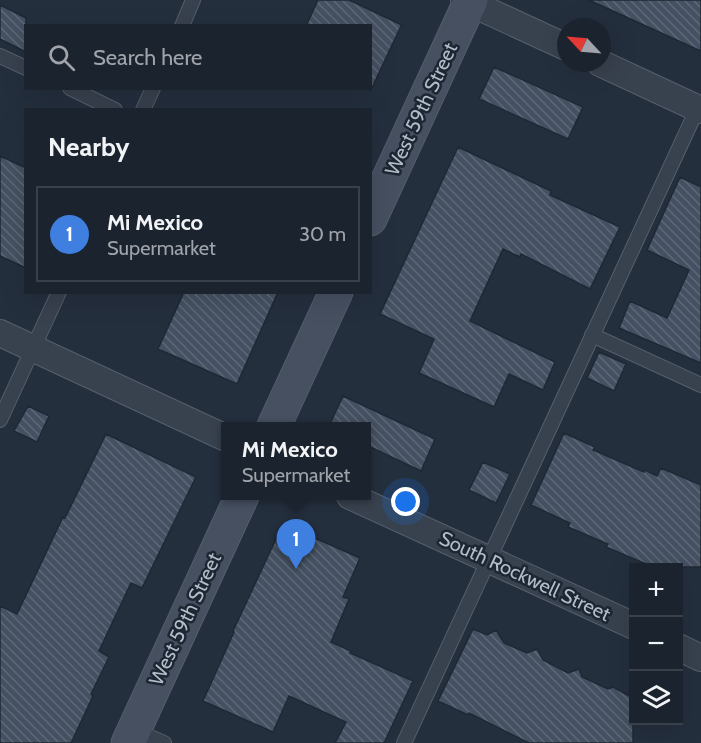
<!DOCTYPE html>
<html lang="en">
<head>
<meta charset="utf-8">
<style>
	body { margin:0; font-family:Cabin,sans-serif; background:#282f3a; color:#f1f3f6 }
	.controls { position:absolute; right:18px; bottom:18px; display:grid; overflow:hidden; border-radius:0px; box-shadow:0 6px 24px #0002 }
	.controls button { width:54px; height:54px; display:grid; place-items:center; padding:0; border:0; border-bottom:2px solid #39404a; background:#1b232e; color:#f1f3f6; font:30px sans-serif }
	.compass { position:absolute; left:557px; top:18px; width:54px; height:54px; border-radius:50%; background:#1b232e; box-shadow:0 6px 24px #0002; rotate:296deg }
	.you { position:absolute; left:406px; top:502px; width:21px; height:21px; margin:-15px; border:4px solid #fff; border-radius:50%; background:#1a73e8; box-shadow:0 0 0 9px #1a73e833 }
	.badge { display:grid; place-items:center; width:39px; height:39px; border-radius:50%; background:#2563eb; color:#fff; font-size:20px; font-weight:700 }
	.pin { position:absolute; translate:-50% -50px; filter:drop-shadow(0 2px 3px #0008) }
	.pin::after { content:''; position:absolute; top:32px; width:21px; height:18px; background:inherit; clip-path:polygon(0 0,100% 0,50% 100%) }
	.popup { position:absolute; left:221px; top:422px; width:150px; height:78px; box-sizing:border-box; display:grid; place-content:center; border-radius:0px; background:#1b232e; filter:drop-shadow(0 2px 4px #0005); font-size:20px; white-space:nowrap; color:#a0a4aa }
	.popup b { font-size:22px; color:#f1f3f6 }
	.popup::after { content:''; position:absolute; left:50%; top:100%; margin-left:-12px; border:12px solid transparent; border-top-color:#1b232e }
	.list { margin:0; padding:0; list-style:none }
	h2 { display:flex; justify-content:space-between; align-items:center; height:78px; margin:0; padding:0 24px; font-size:26px }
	h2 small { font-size:20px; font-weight:400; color:#a0a4aa }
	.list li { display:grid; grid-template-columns:39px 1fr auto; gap:18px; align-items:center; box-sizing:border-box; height:96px; margin:0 12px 12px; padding:0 12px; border:2px solid #39404a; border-radius:0px }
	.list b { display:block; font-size:22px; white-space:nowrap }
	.list p { margin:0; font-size:20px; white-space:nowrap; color:#a0a4aa }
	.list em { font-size:20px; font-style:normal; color:#a0a4aa }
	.icon { flex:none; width:33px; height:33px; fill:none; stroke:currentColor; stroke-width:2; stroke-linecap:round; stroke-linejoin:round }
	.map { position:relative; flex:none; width:701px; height:743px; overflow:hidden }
	.search { position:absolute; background:#1b232e; box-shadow:0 6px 24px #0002; left:24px; top:24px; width:348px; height:66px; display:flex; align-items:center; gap:15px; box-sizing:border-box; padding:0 21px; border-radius:0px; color:#a0a4aa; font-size:22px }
	.panel { position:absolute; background:#1b232e; box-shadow:0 6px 24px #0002; left:24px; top:108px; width:348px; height:186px; border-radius:0px }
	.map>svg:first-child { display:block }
	.building { fill:url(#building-back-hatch); stroke:#1f2835; stroke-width:1.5 }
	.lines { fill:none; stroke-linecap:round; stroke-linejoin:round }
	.lane-casing { stroke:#565f6c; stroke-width:16 }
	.street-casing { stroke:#565f6c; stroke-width:28 }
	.secondary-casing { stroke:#565f6c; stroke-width:35 }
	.lane { stroke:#38414e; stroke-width:14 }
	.street { stroke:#38414e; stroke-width:26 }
	.secondary { stroke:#465061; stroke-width:33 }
	.labels { text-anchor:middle; stroke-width:5; stroke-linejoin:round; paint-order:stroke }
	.street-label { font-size:20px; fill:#b4bcc9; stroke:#1d2633 }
</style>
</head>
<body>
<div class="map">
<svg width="701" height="743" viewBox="0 0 701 743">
	<defs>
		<pattern id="building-back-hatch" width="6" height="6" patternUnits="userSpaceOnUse" patternTransform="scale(1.5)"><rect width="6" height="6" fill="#455162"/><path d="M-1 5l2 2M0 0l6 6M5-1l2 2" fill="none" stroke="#5d6877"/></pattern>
	</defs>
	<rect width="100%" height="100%" fill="#242f3e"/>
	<path class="building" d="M318,0H349L404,26H401L370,92V26H306Z
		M589,0H701V51Z
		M0,5L26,18V52L0,39Z
		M494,67L583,107L568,139L479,99Z
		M458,147L551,191L550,195L620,227L590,289L521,254L520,257L503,249L470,321L555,362L543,390L509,374L494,407L419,373L434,339L380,314Z
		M0,156L26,168V268L0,256Z
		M680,177L701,187V363L619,328L630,301L667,318L689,270L647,250Z
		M184,292H278L237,384L158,349Z
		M599,352L626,364L614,391L587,378Z
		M343,396L435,439L421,471L366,445V426H329Z
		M28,406L49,416L37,442L14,431Z
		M564,433L595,447L593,450L644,472L645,470L657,476L661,468L701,485V567H653L606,547L608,544L568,527L570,523L531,505Z
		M106,434L196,477L142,588L131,583L99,651L109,657L91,694L93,696L71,743H0V606L17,614L63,517L65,518Z
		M483,462L510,474L496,503L469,490Z
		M283,524L360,558L343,597L349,599L331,642L351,651L350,653L413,681L384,743H335L346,722L289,696L273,732L203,701L234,632L233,631Z
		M473,629L487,635L496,630L504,643L527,653L537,649L543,660L568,673L579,669L582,677L608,689L613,687L633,698V743H529L469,713L468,715L438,701Z"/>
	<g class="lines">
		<g class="lane-casing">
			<path id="lane" d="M182,26L193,0
				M0,56L26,68
				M70,88L115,110
				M143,110L153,88
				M592,335L701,385
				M0,420L59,292
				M134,730L164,743
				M404,743L699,105"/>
		</g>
		<g class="street-casing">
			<path id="street" d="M464,0L566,47
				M600,63L701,110
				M0,333L226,438
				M350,496L634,626
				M678,647L701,658"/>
		</g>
		<g class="secondary-casing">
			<path id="secondary" d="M370,219L471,0
				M274,426L336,292
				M128,743L242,496"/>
		</g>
		<use href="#lane" class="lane"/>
		<use href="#street" class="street"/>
		<use href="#secondary" class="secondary"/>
	</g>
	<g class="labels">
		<g class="street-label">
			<text transform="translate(421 109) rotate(-65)" y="7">West 59th Street</text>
			<text transform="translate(525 576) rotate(25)" y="7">South Rockwell Street</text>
			<text transform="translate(185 619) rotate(-65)" y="7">West 59th Street</text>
		</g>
	</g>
</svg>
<div class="controls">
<button>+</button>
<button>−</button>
<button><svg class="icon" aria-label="layers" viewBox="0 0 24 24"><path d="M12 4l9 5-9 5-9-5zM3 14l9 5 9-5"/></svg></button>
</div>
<svg class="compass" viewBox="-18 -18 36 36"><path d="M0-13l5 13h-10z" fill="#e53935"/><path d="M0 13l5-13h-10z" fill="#a0a4aa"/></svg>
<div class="you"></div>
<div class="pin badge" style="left:296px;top:569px;background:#3f7fe0">1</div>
<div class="popup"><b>Mi Mexico</b>Supermarket</div>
<div class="search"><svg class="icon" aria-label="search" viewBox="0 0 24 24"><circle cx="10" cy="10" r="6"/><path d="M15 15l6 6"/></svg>Search here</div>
<section class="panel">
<h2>Nearby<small></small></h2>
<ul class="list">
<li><span class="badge" style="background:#3f7fe0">1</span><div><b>Mi Mexico</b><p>Supermarket</p></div><em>30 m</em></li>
</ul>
</section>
</div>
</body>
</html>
